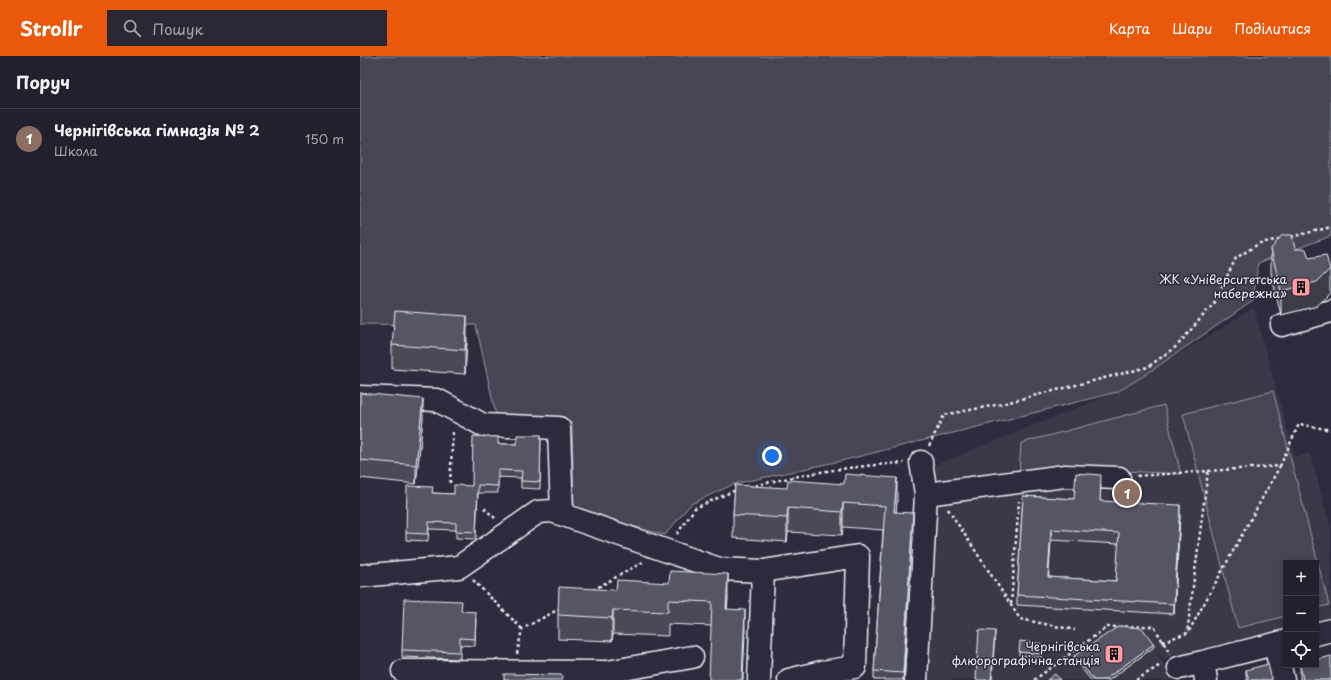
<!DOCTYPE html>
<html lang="uk">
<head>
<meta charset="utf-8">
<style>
	body { margin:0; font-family:"Playpen Sans",sans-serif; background:#2b2836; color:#f1f3f6 }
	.controls { position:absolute; right:12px; bottom:12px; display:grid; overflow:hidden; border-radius:0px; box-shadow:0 2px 6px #0003 }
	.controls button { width:36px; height:36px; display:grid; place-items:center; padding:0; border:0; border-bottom:1px solid #403e4a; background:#23202e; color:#f1f3f6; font:20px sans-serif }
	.you { position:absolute; left:412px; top:400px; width:14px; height:14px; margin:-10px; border:3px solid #fff; border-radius:50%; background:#1a73e8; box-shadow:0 0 0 6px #1a73e833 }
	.badge { display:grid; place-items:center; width:26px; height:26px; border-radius:50%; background:#ea580c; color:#fff; font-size:13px; font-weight:700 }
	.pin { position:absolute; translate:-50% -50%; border:2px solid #fff; box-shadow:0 1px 4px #0006 }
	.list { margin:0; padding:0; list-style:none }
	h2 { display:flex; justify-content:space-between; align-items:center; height:52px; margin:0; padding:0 16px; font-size:17px }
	h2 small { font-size:13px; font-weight:400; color:#a3a3aa }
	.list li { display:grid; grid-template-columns:26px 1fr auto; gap:12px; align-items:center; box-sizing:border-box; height:60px; padding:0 16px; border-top:1px solid #403e4a }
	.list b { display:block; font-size:15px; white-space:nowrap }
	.list p { margin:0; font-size:13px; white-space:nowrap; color:#a3a3aa }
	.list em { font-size:13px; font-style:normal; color:#a3a3aa }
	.icon { flex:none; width:22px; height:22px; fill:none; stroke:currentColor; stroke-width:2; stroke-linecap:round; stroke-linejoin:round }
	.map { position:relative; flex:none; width:971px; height:624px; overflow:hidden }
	header { display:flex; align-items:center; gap:24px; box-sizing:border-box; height:56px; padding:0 20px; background:#ea580c; color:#fff }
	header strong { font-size:19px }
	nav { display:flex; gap:22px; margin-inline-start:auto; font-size:14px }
	.search { width:280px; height:36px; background:#2b2836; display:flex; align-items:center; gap:10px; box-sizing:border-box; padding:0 14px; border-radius:0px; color:#a3a3aa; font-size:15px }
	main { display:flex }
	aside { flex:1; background:#23202e }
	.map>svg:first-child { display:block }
	.built { fill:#3b3749 }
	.green { fill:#464455; stroke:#979aa6 }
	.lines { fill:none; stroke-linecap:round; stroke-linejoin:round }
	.minor-casing { stroke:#e8f1f8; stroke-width:25 }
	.path { stroke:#e8f1f8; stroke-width:2.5; stroke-dasharray:3 3; stroke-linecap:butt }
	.minor { stroke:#2f2a3d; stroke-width:22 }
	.wall { fill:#4b4957; stroke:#e8f1f8; fill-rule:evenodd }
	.shaded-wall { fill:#3d3c47; stroke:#e8f1f8 }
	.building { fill:#575565; stroke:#e8f1f8; fill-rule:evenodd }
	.labels { text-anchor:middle; stroke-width:3; stroke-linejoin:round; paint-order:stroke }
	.poi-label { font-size:12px; fill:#e8f1f8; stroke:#2f2a3d; text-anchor:end }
</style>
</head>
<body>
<header>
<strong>Strollr</strong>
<div class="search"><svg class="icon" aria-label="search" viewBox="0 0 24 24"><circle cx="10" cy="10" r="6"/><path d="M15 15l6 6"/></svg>Пошук</div>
<nav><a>Карта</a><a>Шари</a><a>Поділитися</a></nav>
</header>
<main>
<aside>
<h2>Поруч<small></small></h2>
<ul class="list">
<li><span class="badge" style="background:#8d6e63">1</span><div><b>Чернігівська гімназія № 2</b><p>Школа</p></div><em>150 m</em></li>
</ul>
</aside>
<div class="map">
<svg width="971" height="624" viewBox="0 0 971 624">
	<rect width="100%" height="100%" fill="#2f2a3d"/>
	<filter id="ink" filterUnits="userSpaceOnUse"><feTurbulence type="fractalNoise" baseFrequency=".025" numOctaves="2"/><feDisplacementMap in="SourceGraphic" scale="8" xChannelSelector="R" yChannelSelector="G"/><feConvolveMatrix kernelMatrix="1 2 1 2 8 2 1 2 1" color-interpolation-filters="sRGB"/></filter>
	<g filter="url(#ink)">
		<path class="built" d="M894,252L935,401L950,397L971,473V561L956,565V507H926V573L833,599H815L804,603L795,594L814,624H562L574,409L757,336Z"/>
		<path class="green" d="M0,0H971V180L898,207L893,245L785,319L757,336L485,404L374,428L331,448L305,479L214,454L212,367L137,364L116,269L0,268Z
			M913,335L969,549L956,552V507H926V560L878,572L823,358Z
			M804,349L821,418L707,412L659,419L661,387Z"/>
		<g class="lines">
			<g class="minor-casing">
				<path id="minor" d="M922,269L971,255
					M0,341L77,344L123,369L199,372L202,458
					M561,406L566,438
					M0,520L99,511L178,456L192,455L359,513L403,515
					M956,578L971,574
					M915,588L923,624
					M843,606L926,585
					M819,612L843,606L846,624
					M43,615L247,616
					M246,624L247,616L332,601
					M399,624L403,515L498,500L495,611L462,616L429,624
					M556,624L566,438L705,420L759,422"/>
			</g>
			<path class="path" d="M931,181L971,171
				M569,390L584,359L641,348L788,311L817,290L854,247L876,202L900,187L920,183
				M848,415L920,410L939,368L971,374
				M777,420L848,415L827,577L802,586
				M90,427L93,374
				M389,431C443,418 488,410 544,407
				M124,452L136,463
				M588,453L660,563L715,574
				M317,478L335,452L376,434
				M113,524L162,573
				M233,534L283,506
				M651,548L659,445
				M829,575L920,410
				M157,598L162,573L201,552
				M674,624L747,571L790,570L795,572L810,598
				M776,624L802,608"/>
			<use href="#minor" class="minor"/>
		</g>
		<path class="wall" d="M911,193H935L949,202L970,237L957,250L921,259L911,217Z
			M107,284L105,318L32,313V289Z
			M0,337L63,362L56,428L0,422Z
			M181,379L180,433L161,432V422L138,421V437H118L116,483L96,482V474L69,473L68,485L46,484V477L73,437L94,438L112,430L138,388H157Z
			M375,429L537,445L536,456L553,481L544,624H514V615L523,474L483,471L482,479L428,476L427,486L373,482V459Z
			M741,429L740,445L820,460L814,558L657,549V539L663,440L714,443ZM691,484L759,488L756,525L688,521Z
			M256,534L368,541L367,553L385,578L351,570L308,568V580L253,578L252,585L198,583V559Z
			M102,555L116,563L115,590L100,589V603L42,601V594Z
			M794,591L749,624H731L714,604V600Z
			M682,592L681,602L659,599V596Z
			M940,609L971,624H940Z
			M886,614L912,624H887L886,621Z"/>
		<path class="shaded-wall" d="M970,213V237L957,250L921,259V235Z
			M107,260V284L105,318V294Z
			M63,343V362L56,428V409Z
			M537,422V445L534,480V456Z
			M483,447V471L482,479V456Z
			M820,449V460L814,558V548Z
			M428,452V476L427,486V462Z
			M553,457V481L544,624H543Z
			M691,473V484L688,532V521Z
			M368,518V541L366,577V553Z
			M253,554V578L252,585V562Z
			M385,554V578L383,624H382Z
			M635,575L632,624H631Z
			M794,588V591L749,624H744Z"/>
		<path class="building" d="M922,179H932L935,193H946L949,202L966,199L970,213L957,226L921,235L911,193Z
			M35,255L107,260L105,294L32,289Z
			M0,337L63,343L56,409L0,404Z
			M157,379H181L180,426L161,425L162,415L138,414V430L118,429L116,476L96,475V467L69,466L68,478L46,477L47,430L73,431L72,437L94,438V429L112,430L113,380L138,381V388H157Z
			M716,417L741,419L740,445L820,449L814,548L657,539L663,440L714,443ZM691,473L759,477L756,525L688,521Z
			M485,418L537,422L534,456L553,457L543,617L514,615L525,450L483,447L482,456L428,452L427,462L373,459L375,429L427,432L428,424L484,428Z
			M310,515L368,518L366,553L385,554L382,624H349L352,546L308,544V556L253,554L252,562L198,559L199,531L256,534L257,524L309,527Z
			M44,543L102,545L101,555L116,556L115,583L100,582V596L42,594Z
			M759,570L782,572L794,588L744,624H734L714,600Z
			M619,574L635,575L631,624H616Z
			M660,585L682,588L681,598L659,596Z
			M971,600V624H943L940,609H956V604Z
			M908,608L912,624H889L886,614Z
			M144,618L202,619V624H144Z
			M695,618L700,624H687Z"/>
	</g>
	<defs>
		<g id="building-square" transform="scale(1)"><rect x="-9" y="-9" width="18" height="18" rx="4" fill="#ff9aa2" stroke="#2f2a3d"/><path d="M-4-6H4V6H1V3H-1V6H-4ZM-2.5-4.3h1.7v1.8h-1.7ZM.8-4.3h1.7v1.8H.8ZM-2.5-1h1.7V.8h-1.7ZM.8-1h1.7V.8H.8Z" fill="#111"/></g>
	</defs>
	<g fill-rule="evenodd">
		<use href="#building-square" x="941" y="231"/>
		<use href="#building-square" x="754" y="598"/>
	</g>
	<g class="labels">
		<g class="poi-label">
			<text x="927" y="228">ЖК «Університетська<tspan x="927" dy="14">набережна»</tspan></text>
			<text x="740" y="595">Чернігівська<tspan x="740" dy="14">флюорографічна станція</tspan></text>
		</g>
	</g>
</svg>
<div class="controls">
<button>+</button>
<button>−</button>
<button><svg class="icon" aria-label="locate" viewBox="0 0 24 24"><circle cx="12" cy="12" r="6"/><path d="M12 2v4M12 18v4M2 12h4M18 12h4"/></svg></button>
</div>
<div class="you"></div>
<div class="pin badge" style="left:767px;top:437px;background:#8d6e63">1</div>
</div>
</main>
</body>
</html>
